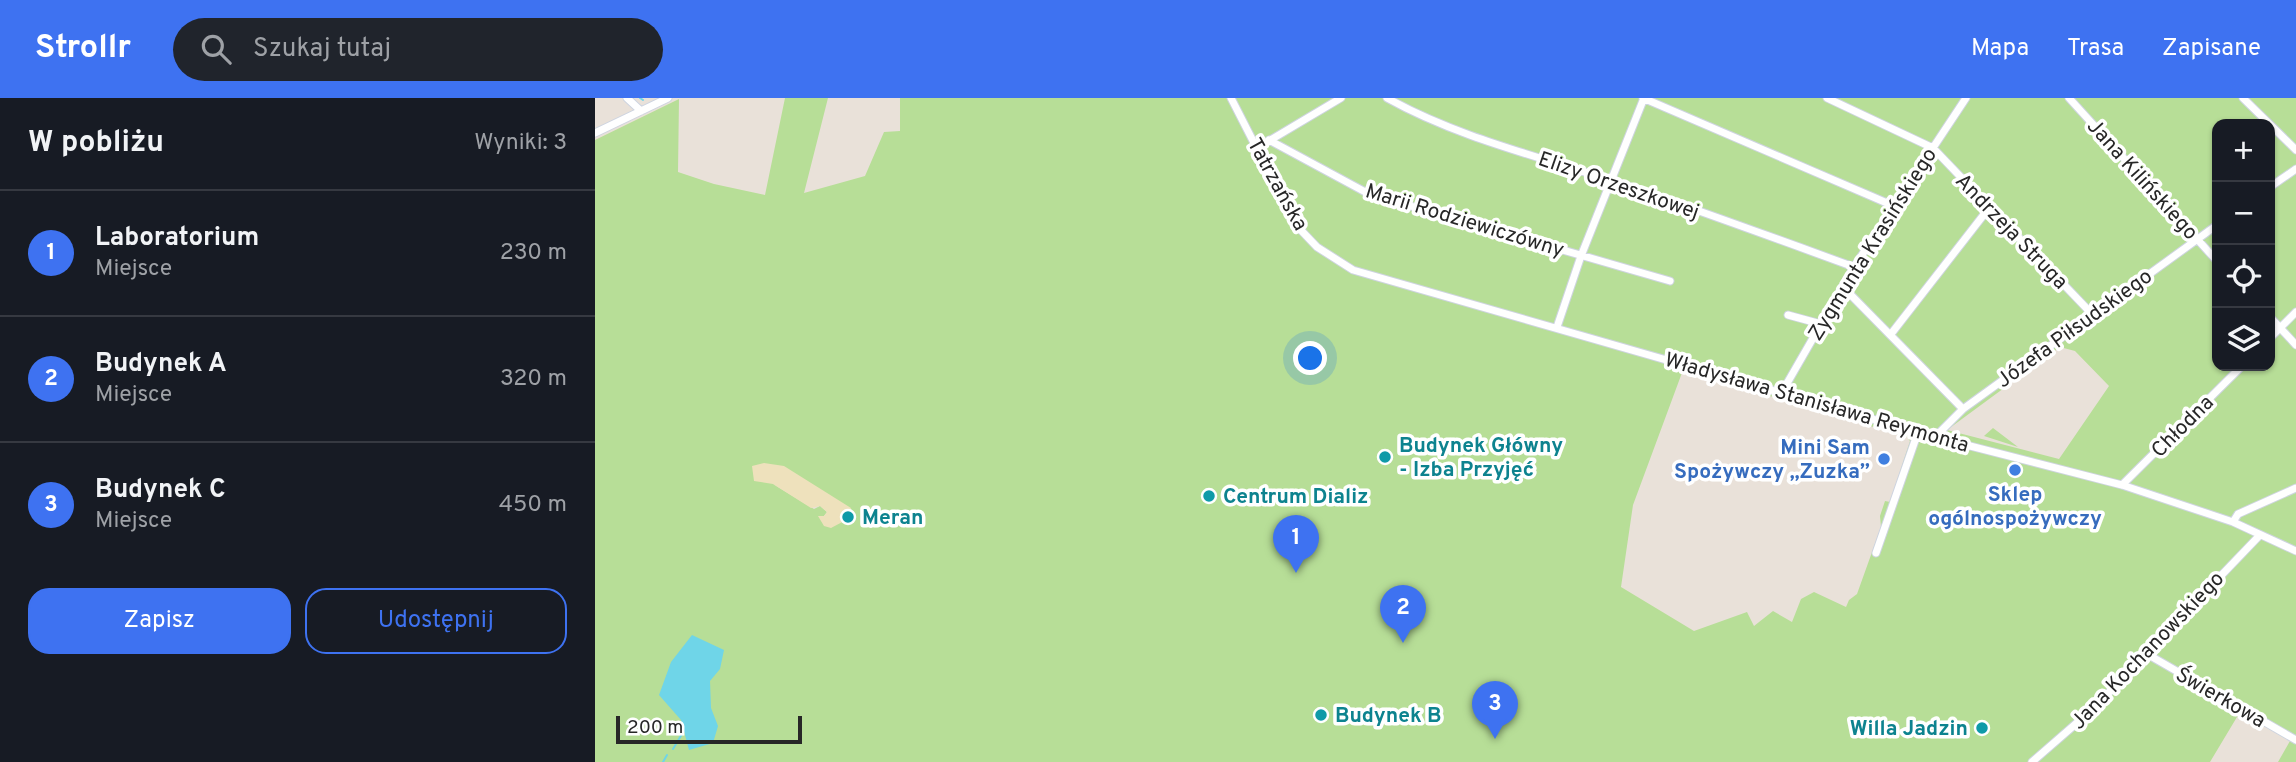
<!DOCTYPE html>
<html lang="pl">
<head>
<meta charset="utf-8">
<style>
	body { margin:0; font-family:Overpass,sans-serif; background:#20242c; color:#f1f3f6 }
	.controls { position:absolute; right:21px; top:21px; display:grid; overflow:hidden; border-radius:14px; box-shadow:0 2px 5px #0004 }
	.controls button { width:63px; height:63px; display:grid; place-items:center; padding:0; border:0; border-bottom:2px solid #363941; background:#171b24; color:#f1f3f6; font:35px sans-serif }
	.scale { position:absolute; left:21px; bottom:18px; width:186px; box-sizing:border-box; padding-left:7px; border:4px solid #272727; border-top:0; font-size:19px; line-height:24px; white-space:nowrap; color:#272727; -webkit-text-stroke:5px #fff; paint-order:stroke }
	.you { position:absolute; left:716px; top:261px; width:24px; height:24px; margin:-18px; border:5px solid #fff; border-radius:50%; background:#1a73e8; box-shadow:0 0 0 10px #1a73e833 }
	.badge { display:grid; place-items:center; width:46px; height:46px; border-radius:50%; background:#3e72f1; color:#fff; font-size:23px; font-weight:700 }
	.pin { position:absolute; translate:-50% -58px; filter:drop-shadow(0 2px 4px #0008) }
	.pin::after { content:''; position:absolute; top:37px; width:24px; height:21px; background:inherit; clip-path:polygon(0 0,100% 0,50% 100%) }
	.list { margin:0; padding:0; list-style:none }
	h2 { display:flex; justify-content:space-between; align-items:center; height:91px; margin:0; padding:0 28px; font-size:30px }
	h2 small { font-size:23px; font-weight:400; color:#9ea1a6 }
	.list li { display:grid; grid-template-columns:46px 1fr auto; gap:21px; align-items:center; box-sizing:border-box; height:126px; padding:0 28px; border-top:2px solid #363941 }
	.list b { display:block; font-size:26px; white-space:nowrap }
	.list p { margin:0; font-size:23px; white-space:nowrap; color:#9ea1a6 }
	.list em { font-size:23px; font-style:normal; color:#9ea1a6 }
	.actions { display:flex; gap:14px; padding:21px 28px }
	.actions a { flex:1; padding:16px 0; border:2px solid #3e72f1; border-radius:21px; text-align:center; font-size:24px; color:#3e72f1 }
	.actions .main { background:#3e72f1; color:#fff }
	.icon { flex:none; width:38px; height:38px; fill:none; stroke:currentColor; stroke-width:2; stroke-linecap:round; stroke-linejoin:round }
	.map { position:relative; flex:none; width:1701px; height:664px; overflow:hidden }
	header { display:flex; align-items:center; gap:42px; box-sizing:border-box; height:98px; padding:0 35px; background:#3e72f1; color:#fff }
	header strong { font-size:33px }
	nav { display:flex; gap:38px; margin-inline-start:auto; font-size:24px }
	.search { width:490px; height:63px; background:#20242c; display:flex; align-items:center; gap:18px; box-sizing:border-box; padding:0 24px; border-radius:38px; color:#9ea1a6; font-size:26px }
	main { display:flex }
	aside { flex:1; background:#171b24 }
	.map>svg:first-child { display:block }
	.green { fill:#b7de97; fill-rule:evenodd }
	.sand { fill:#eee1bc }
	.water { fill:#6fd5e8 }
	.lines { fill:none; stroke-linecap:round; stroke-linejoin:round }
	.stream { stroke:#6fd5e8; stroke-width:2 }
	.minor-casing { stroke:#ced4e0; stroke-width:9 }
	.minor { stroke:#fff; stroke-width:7 }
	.culture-dot { fill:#0f9aa8; stroke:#fff; stroke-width:2.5 }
	.shop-dot { fill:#3f7fe0; stroke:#fff; stroke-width:2.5 }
	.labels { text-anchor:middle; stroke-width:7; stroke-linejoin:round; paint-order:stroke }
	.street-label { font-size:21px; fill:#272727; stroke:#fff }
	.culture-label { font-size:21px; font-weight:bold; fill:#0d838f; stroke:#fff; text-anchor:start }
	.shop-label { font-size:21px; font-weight:bold; fill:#366cbe; stroke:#fff; text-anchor:end }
</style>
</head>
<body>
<header>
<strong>Strollr</strong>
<div class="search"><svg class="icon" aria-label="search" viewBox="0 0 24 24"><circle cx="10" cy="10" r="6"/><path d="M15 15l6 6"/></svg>Szukaj tutaj</div>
<nav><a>Mapa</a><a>Trasa</a><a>Zapisane</a></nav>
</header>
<main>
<aside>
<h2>W pobliżu<small>Wyniki: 3</small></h2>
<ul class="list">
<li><span class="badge">1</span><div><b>Laboratorium</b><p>Miejsce</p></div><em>230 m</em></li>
<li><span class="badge">2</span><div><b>Budynek A</b><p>Miejsce</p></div><em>320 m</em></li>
<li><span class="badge">3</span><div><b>Budynek C</b><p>Miejsce</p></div><em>450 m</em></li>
</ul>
<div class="actions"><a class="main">Zapisz</a><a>Udostępnij</a></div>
</aside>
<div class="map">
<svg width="1701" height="664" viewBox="0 0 1701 664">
	<rect width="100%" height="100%" fill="#e9e1d9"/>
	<path class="green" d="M190,0H233L209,95L270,78L289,34L305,33V0H1701V664H1683L1695,643L1645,614L1615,664H0V42L84,1L83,74L119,86L170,97ZM1622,26H1675V268H1622ZM1465,249L1480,253L1514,288L1464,361L1352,332ZM1088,272L1312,339L1315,343L1295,404L1290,403L1285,418L1286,429L1262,496L1254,502L1251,509L1219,494L1206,501L1197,524L1178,513L1159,528L1152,514L1099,533L1026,489L1038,407ZM178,386L253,421L223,418H229L232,414L225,408L219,411Z
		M1398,330L1423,349L1389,338Z"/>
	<path class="sand" d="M169,365L189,368L256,410L253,421L236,430L229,428L223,418H229L232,414L225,408L216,410L178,386L159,383L157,368Z"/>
	<path class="water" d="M97,537L129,552L125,571L115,583L116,610L123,628L118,645L94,652L86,622L64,597L76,564Z"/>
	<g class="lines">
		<path class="stream" d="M45,0L48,2
			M78,651L90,631
			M68,664L72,657"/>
		<g class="minor-casing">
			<path id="minor" d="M32,0L46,13
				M636,0L701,127L722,149L758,172L1340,339L1527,387L1638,424L1701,453
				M792,0C860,38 938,57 1012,81C1095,109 1177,139 1259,169
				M1048,0L1299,108
				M1232,0L1338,50L1497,216
				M1474,0L1622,163
				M1648,0L1701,52
				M0,35L73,0
				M674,42L774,96L1075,183
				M662,50L746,0
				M1675,89L1701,71
				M1248,189L1368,311
				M1193,217L1226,226
				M1675,219L1701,247
				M962,229L986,158L1049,0
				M1296,236L1394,110
				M1675,240L1701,214
				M1187,294L1259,169L1371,0
				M1340,339L1368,311L1622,127
				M1527,387L1647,268
				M1638,424L1643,416L1701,390
				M1281,455L1323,334
				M1552,556L1701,642
				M1437,664L1499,610L1665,437"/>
		</g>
		<use href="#minor" class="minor"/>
	</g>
	<g class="culture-dot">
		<circle cx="790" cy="359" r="7"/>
		<circle cx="614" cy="398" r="7"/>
		<circle cx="253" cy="419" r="7"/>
		<circle cx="726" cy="617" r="7"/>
		<circle cx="1387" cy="630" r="7"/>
	</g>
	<g class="shop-dot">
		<circle cx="1289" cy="361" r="7"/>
		<circle cx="1420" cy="372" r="7"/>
	</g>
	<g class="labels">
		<g class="street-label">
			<text transform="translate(1548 81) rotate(48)" y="7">Jana Kilińskiego</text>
			<text transform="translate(683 86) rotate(61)" y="7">Tatrzańska</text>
			<text transform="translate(1024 87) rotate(19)" y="7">Elizy Orzeszkowej</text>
			<text transform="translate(870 122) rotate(17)" y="7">Marii Rodziewiczówny</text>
			<text transform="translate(1417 133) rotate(46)" y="7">Andrzeja Struga</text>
			<text transform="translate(1277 146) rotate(-58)" y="7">Zygmunta Krasińskiego</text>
			<text transform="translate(1479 230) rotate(-36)" y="7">Józefa Piłsudskiego</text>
			<text transform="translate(1222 304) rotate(16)" y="7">Władysława Stanisława Reymonta</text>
			<text transform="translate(1587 328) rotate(-45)" y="7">Chłodna</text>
			<text transform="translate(1552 552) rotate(-46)" y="7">Jana Kochanowskiego</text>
			<text transform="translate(1626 599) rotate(30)" y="7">Świerkowa</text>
		</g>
		<g class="culture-label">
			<text x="804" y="354">Budynek Główny<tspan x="804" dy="24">- Izba Przyjęć</tspan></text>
			<text x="628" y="405">Centrum Dializ</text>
			<text x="267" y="426">Meran</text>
			<text x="740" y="624">Budynek B</text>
			<text x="1373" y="637" text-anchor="end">Willa Jadzin</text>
		</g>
		<g class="shop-label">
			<text x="1275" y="356">Mini Sam<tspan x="1275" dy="24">Spożywczy „Zuzka”</tspan></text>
			<text x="1420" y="403" text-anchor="middle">Sklep<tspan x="1420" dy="24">ogólnospożywczy</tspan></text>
		</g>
	</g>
</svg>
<div class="controls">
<button>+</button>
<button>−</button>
<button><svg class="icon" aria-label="locate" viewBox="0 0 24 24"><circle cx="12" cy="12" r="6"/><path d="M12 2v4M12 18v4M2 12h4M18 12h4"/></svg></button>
<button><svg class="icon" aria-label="layers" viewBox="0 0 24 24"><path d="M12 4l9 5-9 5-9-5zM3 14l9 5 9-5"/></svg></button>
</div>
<div class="scale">200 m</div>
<div class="you"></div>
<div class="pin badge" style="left:701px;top:475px">1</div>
<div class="pin badge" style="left:808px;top:545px">2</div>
<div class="pin badge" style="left:900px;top:641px">3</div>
</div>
</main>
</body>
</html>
